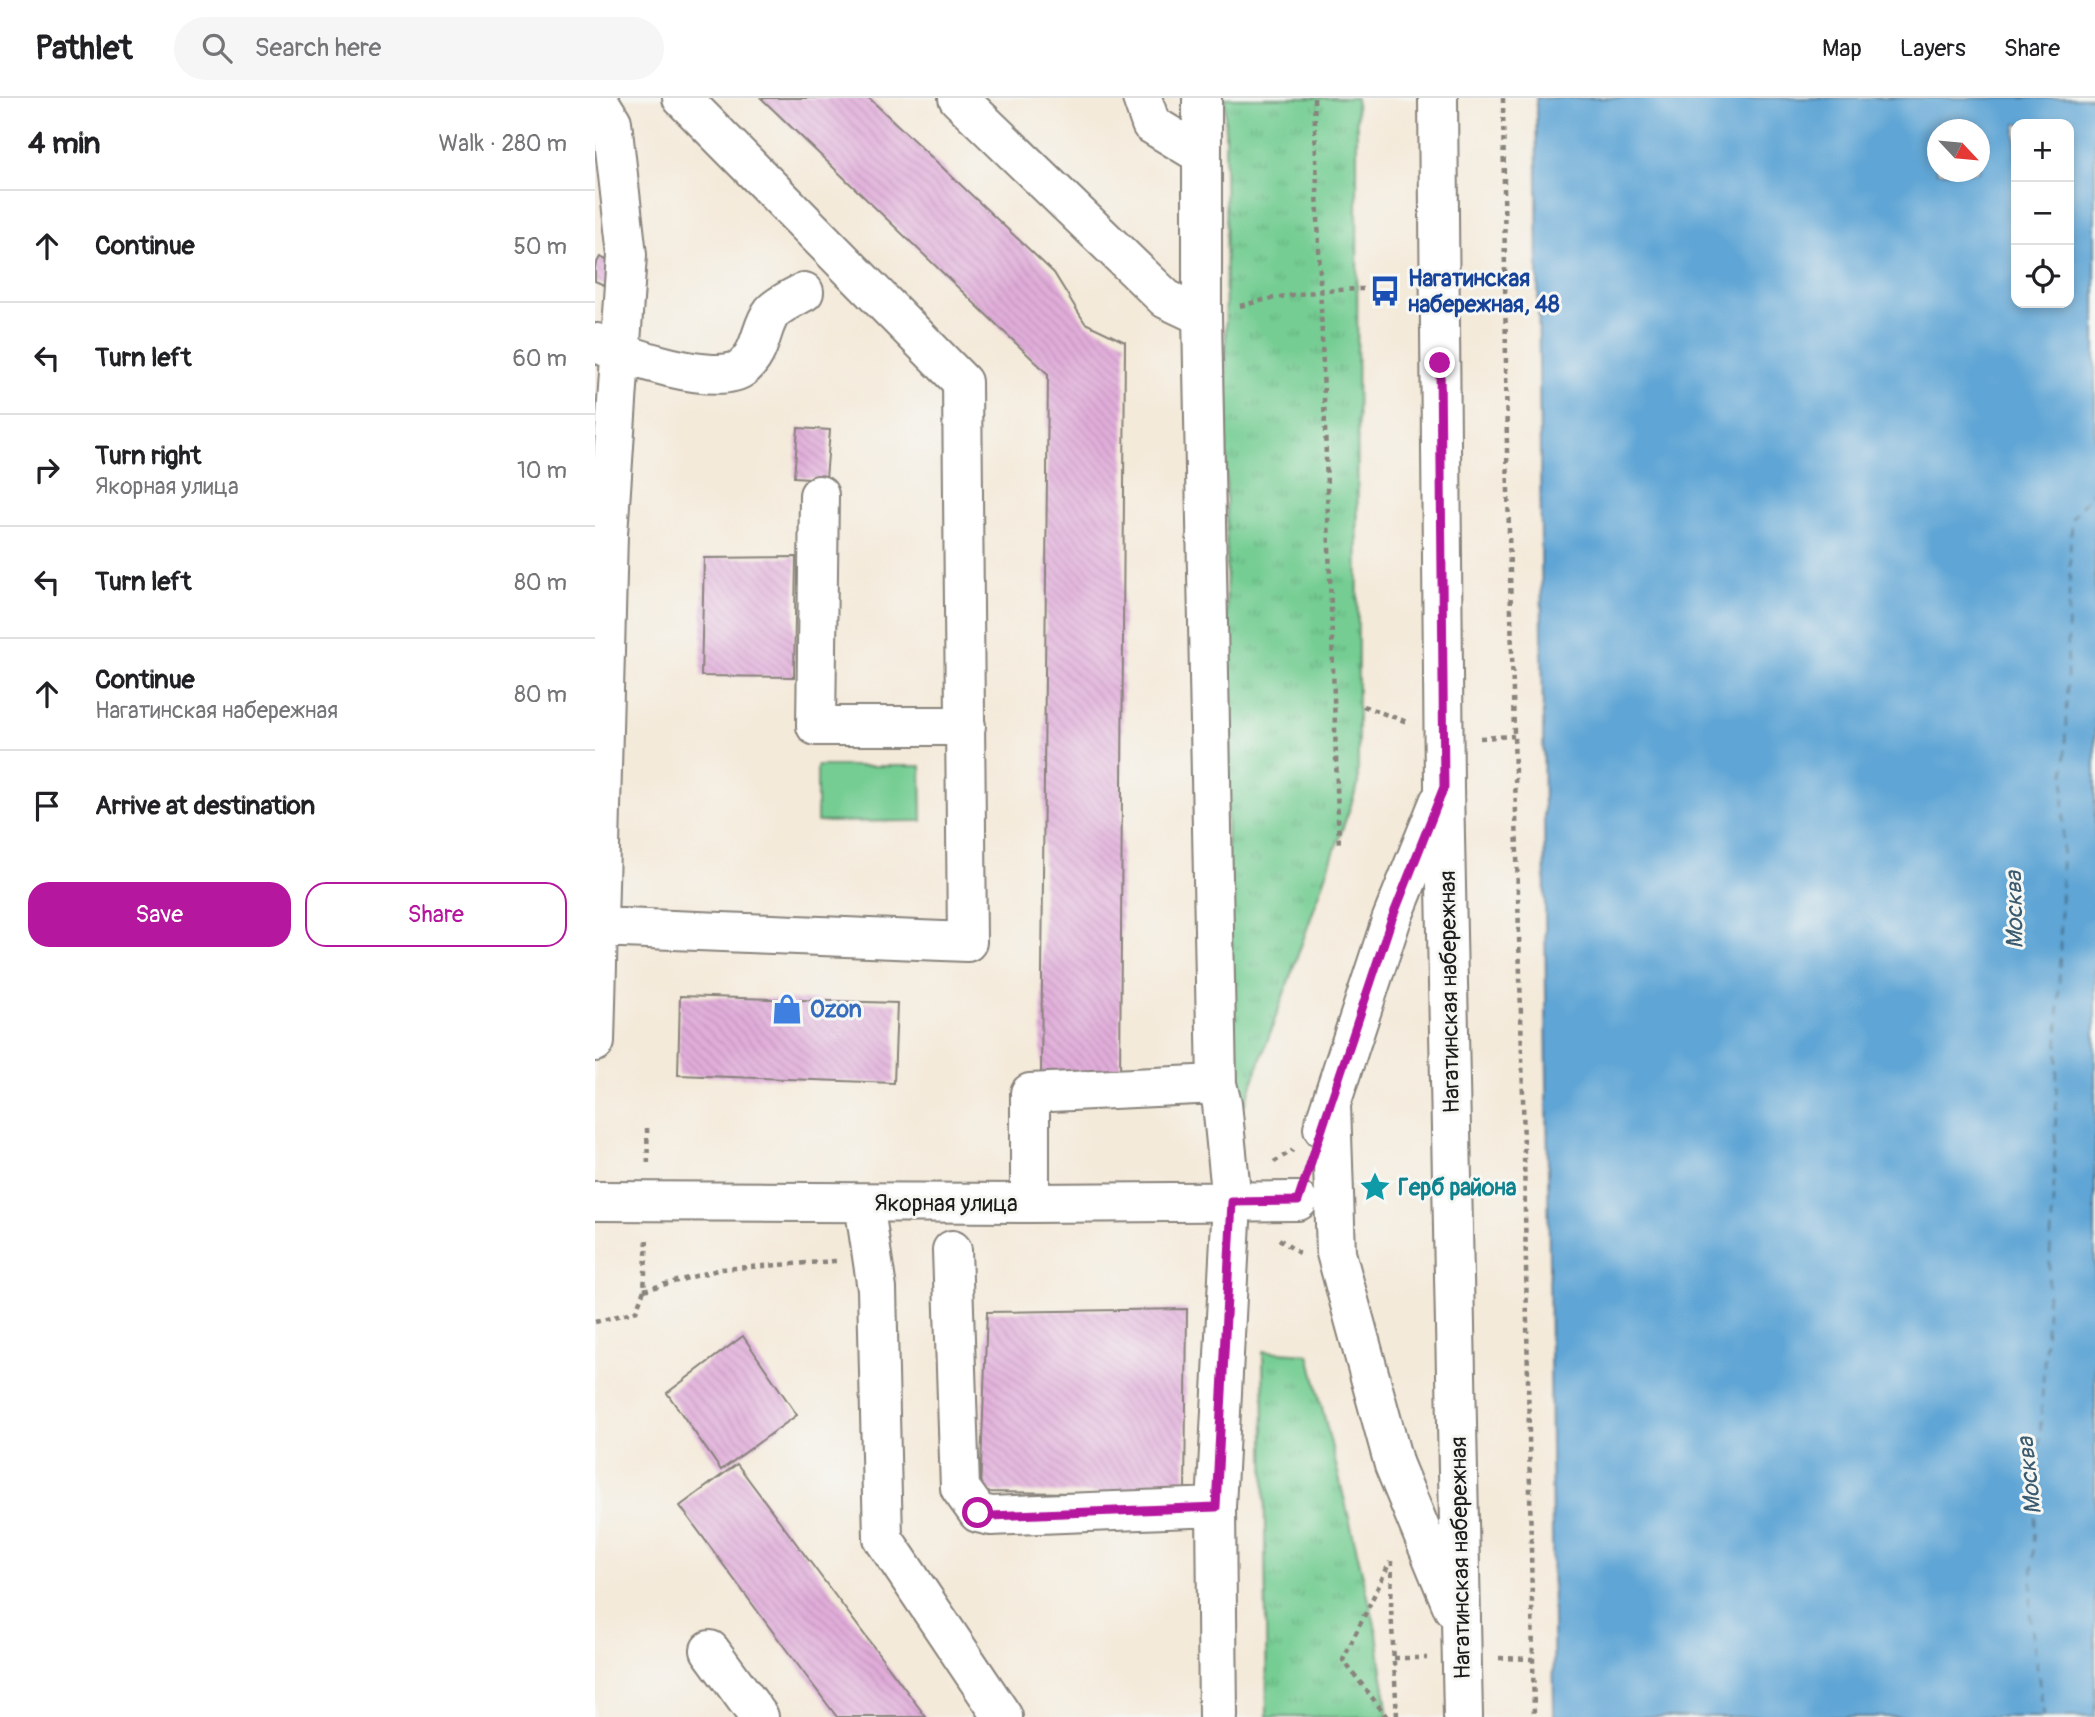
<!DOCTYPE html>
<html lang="en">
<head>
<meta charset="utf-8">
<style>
	body { margin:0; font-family:Pangolin,sans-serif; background:#f6f6f6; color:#202124 }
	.controls { position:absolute; right:21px; top:21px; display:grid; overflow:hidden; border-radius:14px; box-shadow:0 4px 10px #0003 }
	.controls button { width:63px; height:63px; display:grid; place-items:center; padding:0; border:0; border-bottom:2px solid #e0e0e0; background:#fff; color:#202124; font:35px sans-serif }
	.compass { position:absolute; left:1332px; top:21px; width:63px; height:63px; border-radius:50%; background:#fff; box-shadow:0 4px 10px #0003; rotate:116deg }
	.stop { position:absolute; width:21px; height:21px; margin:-16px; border:5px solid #b5179e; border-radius:50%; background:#fff }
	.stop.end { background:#b5179e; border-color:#fff; box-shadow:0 2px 7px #0008 }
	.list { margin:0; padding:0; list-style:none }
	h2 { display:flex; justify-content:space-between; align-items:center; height:91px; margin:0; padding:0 28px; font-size:30px }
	h2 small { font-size:23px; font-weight:400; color:#757577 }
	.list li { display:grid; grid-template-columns:46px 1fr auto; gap:21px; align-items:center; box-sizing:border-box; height:112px; padding:0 28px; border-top:2px solid #e0e0e0 }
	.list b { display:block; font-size:26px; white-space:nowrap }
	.list p { margin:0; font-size:23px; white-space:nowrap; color:#757577 }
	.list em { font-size:23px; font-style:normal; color:#757577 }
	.actions { display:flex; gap:14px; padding:21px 28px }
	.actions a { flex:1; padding:16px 0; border:2px solid #b5179e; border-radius:21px; text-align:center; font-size:24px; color:#b5179e }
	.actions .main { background:#b5179e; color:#fff }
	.icon { flex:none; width:38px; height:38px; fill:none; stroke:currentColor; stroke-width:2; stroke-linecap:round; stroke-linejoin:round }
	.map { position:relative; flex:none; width:1500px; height:1619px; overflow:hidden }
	header { display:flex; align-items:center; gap:42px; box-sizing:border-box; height:98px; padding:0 35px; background:#fff; border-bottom:2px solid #e0e0e0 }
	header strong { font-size:33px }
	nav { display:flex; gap:38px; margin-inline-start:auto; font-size:24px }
	.search { width:490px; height:63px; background:#f6f6f6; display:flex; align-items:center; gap:18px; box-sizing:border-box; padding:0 24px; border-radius:38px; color:#757577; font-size:26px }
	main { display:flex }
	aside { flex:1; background:#fff }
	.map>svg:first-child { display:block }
	.grass { fill:url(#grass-tufts); stroke:#487458; stroke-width:2 }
	.garden { fill:#74cd93; stroke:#487458; stroke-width:2 }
	.water { fill:#5fa5d5; stroke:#3e6078; stroke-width:2; fill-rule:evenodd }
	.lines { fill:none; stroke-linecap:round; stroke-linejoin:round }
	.ferry { stroke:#3a5a6f; stroke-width:2; stroke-dasharray:9 7; stroke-linecap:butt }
	.building { fill:url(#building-back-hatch) }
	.minor-casing { stroke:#88837b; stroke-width:42 }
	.path { stroke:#88837b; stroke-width:4.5; stroke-dasharray:5 5; stroke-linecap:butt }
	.minor { stroke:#fff; stroke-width:38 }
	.route { stroke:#b5179e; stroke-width:9 }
	.labels { text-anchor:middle; stroke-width:6; stroke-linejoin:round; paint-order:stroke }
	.transit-label { font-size:23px; font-weight:bold; fill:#164399; stroke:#f6f6f2; text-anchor:start }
	.street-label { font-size:23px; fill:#1c1c1c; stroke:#f6f6f2 }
	.shop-label { font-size:23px; font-weight:bold; fill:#366cbe; stroke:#f6f6f2; text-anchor:start }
	.culture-label { font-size:23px; font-weight:bold; fill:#0d838f; stroke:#f6f6f2; text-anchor:start }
	.water-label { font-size:24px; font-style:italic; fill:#3a5a6f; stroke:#f6f6f2 }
</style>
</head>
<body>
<header>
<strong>Pathlet</strong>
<div class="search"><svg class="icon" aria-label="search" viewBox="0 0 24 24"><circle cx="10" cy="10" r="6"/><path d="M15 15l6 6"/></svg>Search here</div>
<nav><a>Map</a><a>Layers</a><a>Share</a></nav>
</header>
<main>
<aside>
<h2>4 min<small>Walk · 280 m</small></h2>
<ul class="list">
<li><svg class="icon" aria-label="ahead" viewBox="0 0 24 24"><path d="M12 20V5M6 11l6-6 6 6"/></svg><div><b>Continue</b></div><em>50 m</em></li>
<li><svg class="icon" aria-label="left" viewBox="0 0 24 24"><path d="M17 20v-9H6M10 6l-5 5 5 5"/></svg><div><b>Turn left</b></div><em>60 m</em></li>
<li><svg class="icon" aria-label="right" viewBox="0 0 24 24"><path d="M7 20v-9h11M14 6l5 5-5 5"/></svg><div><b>Turn right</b><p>Якорная улица</p></div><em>10 m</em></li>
<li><svg class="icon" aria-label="left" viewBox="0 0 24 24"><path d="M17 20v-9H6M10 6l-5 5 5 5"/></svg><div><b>Turn left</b></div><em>80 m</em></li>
<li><svg class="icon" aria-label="ahead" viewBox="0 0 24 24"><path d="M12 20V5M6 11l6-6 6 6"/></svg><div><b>Continue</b><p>Нагатинская набережная</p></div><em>80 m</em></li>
<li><svg class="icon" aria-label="arrive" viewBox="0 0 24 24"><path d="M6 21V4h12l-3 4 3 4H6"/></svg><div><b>Arrive at destination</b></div></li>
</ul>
<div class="actions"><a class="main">Save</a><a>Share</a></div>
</aside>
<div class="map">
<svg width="1500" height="1619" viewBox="0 0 1500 1619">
	<defs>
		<pattern id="grass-tufts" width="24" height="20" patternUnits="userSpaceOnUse" patternTransform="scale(1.75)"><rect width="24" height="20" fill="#74cd93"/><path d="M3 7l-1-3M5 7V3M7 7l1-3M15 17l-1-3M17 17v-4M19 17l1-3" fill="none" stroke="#64af7e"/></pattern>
		<pattern id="building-back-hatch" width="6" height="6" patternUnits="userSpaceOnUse" patternTransform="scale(1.75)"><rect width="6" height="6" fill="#e1adda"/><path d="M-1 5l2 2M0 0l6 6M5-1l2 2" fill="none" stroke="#c094ba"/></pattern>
	</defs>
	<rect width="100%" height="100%" fill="#f6f6f2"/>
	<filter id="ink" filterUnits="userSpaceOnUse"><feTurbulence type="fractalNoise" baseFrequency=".0143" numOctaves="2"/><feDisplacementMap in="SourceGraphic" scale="14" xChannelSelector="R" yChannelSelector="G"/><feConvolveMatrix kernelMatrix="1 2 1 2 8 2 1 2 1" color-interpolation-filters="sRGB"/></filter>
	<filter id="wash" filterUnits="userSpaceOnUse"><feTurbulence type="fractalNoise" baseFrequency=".00686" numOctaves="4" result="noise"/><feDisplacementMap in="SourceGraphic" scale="28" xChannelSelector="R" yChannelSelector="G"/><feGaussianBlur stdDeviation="1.57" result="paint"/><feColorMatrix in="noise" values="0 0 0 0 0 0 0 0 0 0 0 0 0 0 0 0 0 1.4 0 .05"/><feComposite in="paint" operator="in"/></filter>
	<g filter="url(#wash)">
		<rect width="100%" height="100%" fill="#f4eada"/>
		<path class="grass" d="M630,0H761L762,40L763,687L650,1006H633Z
			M668,1253L714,1256L782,1535L793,1619H672Z"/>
		<path class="garden" d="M222,668H326L327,723L222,724Z"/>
		<path class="water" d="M941,0H1500V1619H959ZM1421,26H1474V205H1421ZM1342,32H1384V74H1342Z"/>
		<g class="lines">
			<path class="ferry" d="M1449,1619L1435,1517L1459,1085L1476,421L1500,391"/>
		</g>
		<g id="blocks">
			<path class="building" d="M166,0H274L459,175L490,225L530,244L525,983L446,979L453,276Z
				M5,159L28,170L18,191L0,183V168Z
				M203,330L235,332L231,381L199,379Z
				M201,459L199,579L106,578L109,460Z
				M85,898L302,905L299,985L83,977Z
				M592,1211L590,1396L385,1394L392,1214Z
				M148,1238L202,1317L126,1372L72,1295Z
				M142,1366L230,1484L331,1619H242L175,1530L85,1408Z"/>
		</g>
	</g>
	<g filter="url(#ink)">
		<use href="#blocks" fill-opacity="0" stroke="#88837b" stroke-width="2"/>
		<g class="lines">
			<g class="minor-casing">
				<path id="minor" d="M363,0L571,201L607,218
					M547,0L556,26L607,57
					M607,0V218L622,986L627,1006L637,1104L621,1409L623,1619
					M843,0L849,689L868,1619
					M2,245C29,258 122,289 147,270C167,255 165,229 177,214C184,206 200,199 209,194
					M224,397L221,628H371
					M3,829L372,844L367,284L87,0
					M0,944L13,436L32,157L17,24L2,0
					M736,1007L741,1155L799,1367L858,1510
					M728,1030L796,823L844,704
					M0,1103L435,1105L703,1103
					M269,1105L282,1191L288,1440L408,1619
					M435,1105V995L622,986
					M357,1152L365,1390L383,1415L396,1418L621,1409
					M115,1552L164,1619"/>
			</g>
			<path class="path" d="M719,0L744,749
				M908,0L912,353L928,999L939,1619
				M645,208C685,197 726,192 768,191
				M768,608L812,624
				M885,640L919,638
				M52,1030L53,1068
				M679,1064L698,1052
				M684,1141L705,1156
				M49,1192L126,1171L241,1163
				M0,1224L41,1213L49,1192L52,1140
				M797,1463L796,1510L802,1619
				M799,1560H832
				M904,1560L938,1561
				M792,1619L748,1562L795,1464"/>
			<use href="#minor" class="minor"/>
		</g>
	</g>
	<g class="lines" filter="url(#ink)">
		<path class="route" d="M383,1415L396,1418L621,1409L637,1104L703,1103L796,823L849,689L845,265"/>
	</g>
	<defs>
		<g id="bus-bare" transform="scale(2.415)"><path d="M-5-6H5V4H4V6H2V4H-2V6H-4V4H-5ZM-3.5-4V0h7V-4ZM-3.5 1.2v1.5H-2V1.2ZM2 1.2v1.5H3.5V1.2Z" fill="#1a4fb4" stroke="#f6f6f2" stroke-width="2.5" paint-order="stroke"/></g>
		<g id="shop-bare" transform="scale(2.415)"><path d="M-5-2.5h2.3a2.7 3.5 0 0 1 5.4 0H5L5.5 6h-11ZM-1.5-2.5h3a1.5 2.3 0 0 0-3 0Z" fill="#3f7fe0" stroke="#f6f6f2" stroke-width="2.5" paint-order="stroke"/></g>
		<g id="sight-bare" transform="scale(2.415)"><path d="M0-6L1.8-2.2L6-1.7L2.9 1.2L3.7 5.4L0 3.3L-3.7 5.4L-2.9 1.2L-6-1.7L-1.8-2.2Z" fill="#0f9aa8" stroke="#f6f6f2" stroke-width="2.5" paint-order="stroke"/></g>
	</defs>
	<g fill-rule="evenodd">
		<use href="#bus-bare" x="790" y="193"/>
		<use href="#shop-bare" x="192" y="911"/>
		<use href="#sight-bare" x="780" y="1089"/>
	</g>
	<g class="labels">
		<g class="transit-label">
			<text x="813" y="188">Нагатинская<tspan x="813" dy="26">набережная, 48</tspan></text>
		</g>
		<g class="street-label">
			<text transform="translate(854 894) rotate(-91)" y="8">Нагатинская набережная</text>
			<text x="351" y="1113">Якорная улица</text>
			<text transform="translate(865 1460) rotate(-91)" y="8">Нагатинская набережная</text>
		</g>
		<g class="shop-label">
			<text x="215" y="919">Ozon</text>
		</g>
		<g class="culture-label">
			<text x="803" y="1097">Герб района</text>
		</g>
		<g class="water-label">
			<text transform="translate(1419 812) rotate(-91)" y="8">Москва</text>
			<text transform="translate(1434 1378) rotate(-96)" y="8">Москва</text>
		</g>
	</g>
</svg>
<div class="controls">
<button>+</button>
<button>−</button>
<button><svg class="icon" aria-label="locate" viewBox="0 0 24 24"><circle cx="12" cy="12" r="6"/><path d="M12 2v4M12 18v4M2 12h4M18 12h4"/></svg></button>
</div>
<svg class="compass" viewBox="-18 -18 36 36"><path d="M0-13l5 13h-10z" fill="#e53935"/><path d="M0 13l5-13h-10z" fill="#757577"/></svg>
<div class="stop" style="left:383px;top:1415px"></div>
<div class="stop end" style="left:845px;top:265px"></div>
</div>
</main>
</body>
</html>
